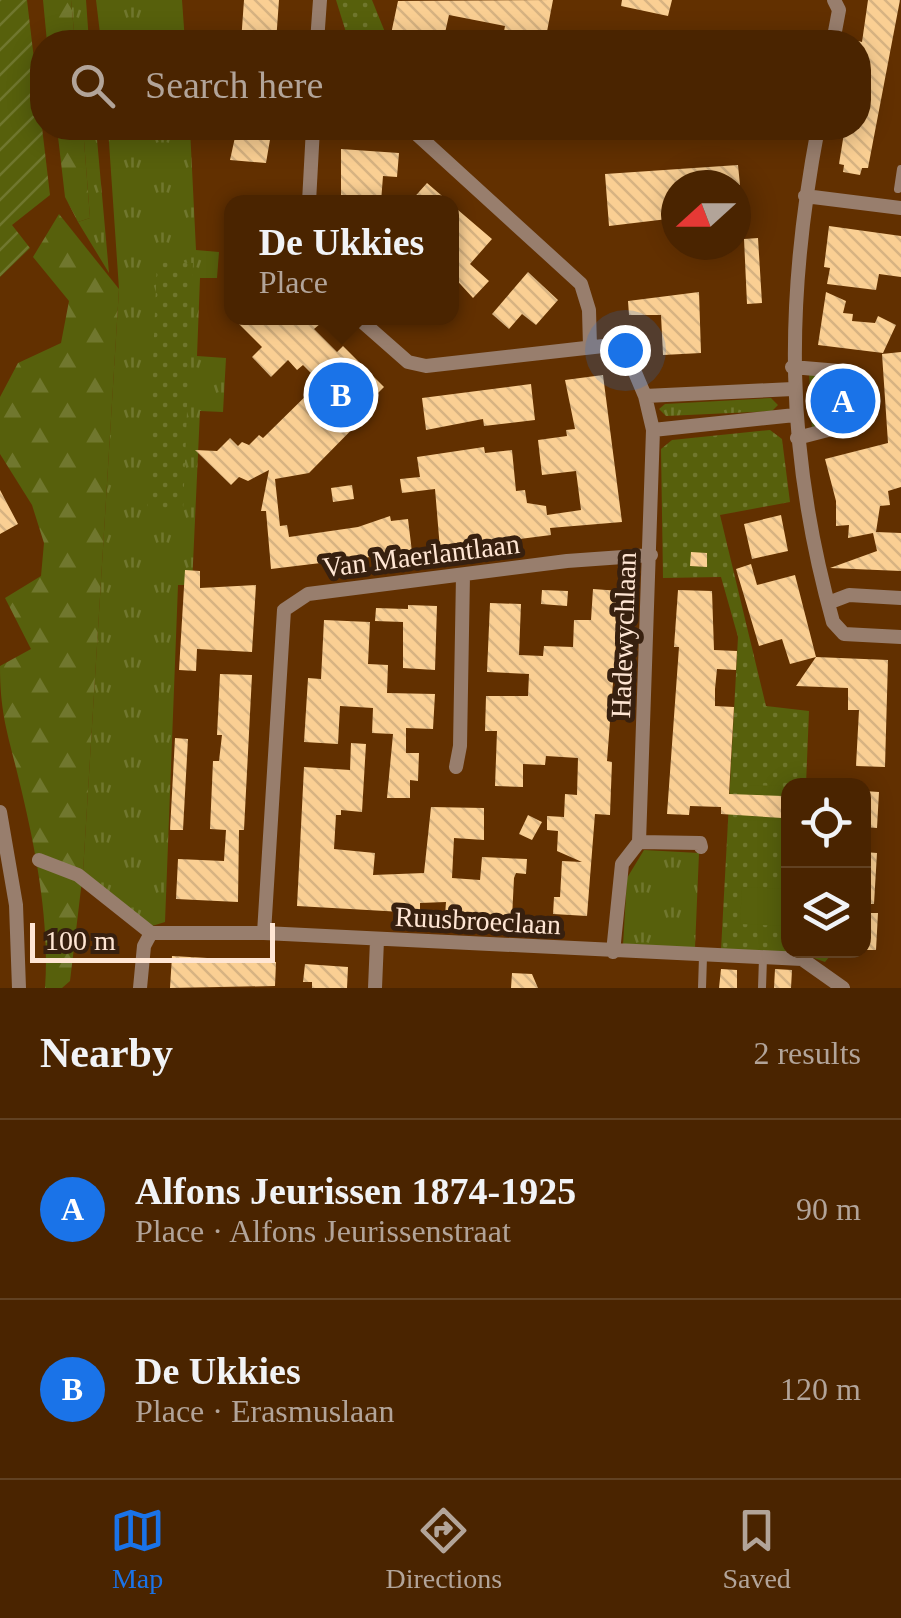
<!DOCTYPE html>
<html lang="en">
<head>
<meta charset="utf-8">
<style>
	body { margin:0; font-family:"Times New Roman",serif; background:#54300f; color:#f1f3f6 }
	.controls { position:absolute; right:30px; bottom:30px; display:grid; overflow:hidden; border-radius:20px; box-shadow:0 5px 25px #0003 }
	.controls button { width:90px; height:90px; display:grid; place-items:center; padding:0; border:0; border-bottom:2px solid #614122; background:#4a2400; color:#f1f3f6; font:50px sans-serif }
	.compass { position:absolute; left:661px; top:170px; width:90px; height:90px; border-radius:50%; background:#4a2400; box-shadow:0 5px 25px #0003; rotate:249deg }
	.scale { position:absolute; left:30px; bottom:25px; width:245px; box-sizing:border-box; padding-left:10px; border:5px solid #ffe6d4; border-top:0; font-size:28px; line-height:35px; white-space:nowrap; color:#ffe6d4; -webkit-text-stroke:8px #37200f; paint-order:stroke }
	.you { position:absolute; left:625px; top:350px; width:35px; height:35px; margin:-25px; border:8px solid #fff; border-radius:50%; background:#1a73e8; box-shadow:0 0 0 15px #1a73e833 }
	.badge { display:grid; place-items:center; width:65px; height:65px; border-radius:50%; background:#1a73e8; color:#fff; font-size:32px; font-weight:700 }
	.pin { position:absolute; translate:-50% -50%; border:5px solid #fff; box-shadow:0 2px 10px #0006 }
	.popup { position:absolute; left:224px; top:195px; width:235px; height:130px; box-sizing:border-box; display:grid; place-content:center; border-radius:20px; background:#4a2400; filter:drop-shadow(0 2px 8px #0005); font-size:32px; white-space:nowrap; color:#b2a499 }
	.popup b { font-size:38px; color:#f1f3f6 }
	.popup::after { content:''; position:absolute; left:50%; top:100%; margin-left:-20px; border:20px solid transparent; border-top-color:#4a2400 }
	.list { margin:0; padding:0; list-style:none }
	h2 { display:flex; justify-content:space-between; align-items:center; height:130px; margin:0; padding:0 40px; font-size:42px }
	h2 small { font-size:32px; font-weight:400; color:#b2a499 }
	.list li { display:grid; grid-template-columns:65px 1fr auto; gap:30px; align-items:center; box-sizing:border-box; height:180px; padding:0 40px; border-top:2px solid #614122 }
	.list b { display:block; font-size:38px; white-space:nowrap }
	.list p { margin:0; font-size:32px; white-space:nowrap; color:#b2a499 }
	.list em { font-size:32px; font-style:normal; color:#b2a499 }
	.icon { flex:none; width:55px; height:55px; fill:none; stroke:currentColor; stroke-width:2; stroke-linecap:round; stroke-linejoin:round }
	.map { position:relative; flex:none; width:901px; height:988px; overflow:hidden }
	.search { position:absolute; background:#4a2400; box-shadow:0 5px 25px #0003; left:30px; right:30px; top:30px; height:110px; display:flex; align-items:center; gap:25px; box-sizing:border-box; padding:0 35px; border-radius:40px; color:#b2a499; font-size:38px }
	.sheet { height:490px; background:#4a2400 }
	nav { display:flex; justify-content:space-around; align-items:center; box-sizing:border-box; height:140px; border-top:2px solid #614122; background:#4a2400; font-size:28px; color:#b2a499 }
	nav a { display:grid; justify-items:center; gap:5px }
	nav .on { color:#1a73e8 }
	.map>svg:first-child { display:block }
	.grass { fill:url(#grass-tufts) }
	.forest { fill:url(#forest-firs) }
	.park { fill:url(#park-dots) }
	.garden { fill:url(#garden-furrows) }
	.pitch { fill:#57600c }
	.building { fill:url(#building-back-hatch) }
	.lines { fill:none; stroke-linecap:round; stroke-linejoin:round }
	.lane { stroke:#987e6d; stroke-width:8 }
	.street { stroke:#987e6d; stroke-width:14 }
	.labels { text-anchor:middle; stroke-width:10; stroke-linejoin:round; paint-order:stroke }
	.street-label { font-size:28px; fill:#ffe6d4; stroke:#37200f }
</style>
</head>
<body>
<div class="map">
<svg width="901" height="988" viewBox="0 0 901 988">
	<defs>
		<pattern id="grass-tufts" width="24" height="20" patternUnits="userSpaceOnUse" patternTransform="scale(2.5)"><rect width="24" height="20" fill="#57600c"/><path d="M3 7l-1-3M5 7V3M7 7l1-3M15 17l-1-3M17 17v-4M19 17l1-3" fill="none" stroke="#70772e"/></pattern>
		<pattern id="forest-firs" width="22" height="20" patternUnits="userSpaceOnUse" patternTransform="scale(2.5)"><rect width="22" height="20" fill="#57600c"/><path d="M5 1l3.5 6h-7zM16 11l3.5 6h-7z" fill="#70772e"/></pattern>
		<pattern id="park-dots" width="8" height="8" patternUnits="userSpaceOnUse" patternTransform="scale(2.5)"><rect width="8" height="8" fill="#57600c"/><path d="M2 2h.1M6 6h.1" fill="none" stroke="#70772e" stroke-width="1.8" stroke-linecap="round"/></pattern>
		<pattern id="garden-furrows" width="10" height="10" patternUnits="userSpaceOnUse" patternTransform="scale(2.5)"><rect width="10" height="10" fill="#57600c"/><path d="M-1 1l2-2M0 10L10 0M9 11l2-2" fill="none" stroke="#70772e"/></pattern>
		<pattern id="building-back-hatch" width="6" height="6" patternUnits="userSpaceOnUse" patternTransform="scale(2.5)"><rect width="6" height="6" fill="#facf93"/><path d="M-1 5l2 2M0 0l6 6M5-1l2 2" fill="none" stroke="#d7b382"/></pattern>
	</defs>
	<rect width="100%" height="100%" fill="#623000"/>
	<path class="grass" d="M71,0H86L89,42H75Z
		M96,0H182L185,42H101Z
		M83,128H96L109,273L78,222L90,218Z
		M108,128H190L196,250L219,252L217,278H200L197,356L226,358L223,412L200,411L192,585H178L165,922L152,926L83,872L119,289Z
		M809,373L853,379L857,417L812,431Z
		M771,398L778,405L772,411L666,416L659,409L665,404Z
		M644,850L699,853L695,948L623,945L627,878Z"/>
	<path class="forest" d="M43,0H71L75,42H47Z
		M57,128H83L90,218L78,222L65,197Z
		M59,214L119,289L83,872L70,981L62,988H45C50,920 35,846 19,780C8,734 0,715 0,666L31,649L5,598L41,576L44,543L32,505L0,454V397L18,363L61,343L69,301L33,257Z"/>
	<path class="park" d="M336,0H372L389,42H349Z
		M157,262L193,263L183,511L147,510Z
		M770,430L782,439L790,502L720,515L766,706L809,711L806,785L788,786V951H834L825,962L800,953L721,950L738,637L721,577L663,578L661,449L672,440Z"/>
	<path class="garden" d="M0,0H27L50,195L12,225L30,248L0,277Z"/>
	<path class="pitch" d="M748,785L781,786L780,821L747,820Z
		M742,887L788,889V926L740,924Z"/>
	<path class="building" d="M244,0H279L276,42H241Z
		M553,0L545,42H502L505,26L449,15L443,42H398L400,35L391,34L398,1Z
		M622,0H672L668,16L621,6Z
		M868,0H900L868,168H862L860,175L843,172L844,165L839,164L844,133L858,128V41L862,42Z
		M237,128H272L266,163L230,160Z
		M341,149L399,153L397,177L383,176L381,202H341Z
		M738,165L740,185H676V218L609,226L605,174Z
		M427,183L441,195L449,202H410Z
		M451,204L492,239L470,264L489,281L473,298L451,274Z
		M829,226L901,236V277L879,274L876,290L827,284L830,268L824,267Z
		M758,238L762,303L747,304L744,239Z
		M528,272L558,300L536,325L522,314L509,329L492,314Z
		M699,292L701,353L663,355L661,315H629L628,301Z
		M826,292L846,301L843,313L853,314L852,321L875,323L878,316L896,325L883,353L818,345Z
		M233,318H327L314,329L337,352L343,346L384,387L367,404L372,409L309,473L275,479L280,526L287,525L289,537L358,527L390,516L391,521L408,519L412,552L271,569L266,511H261L269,470L248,481L239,477L231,485L195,450L217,451L230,438L238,446L242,442L249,445L259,435L263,438L320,382L303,365L297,370L288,360L271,377L252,357L262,347Z
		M901,352V487L888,491L890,505L880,506L876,532L901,533V571L830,568L877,551L873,533L848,538L849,525L836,526V501L825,459L888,443L882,354Z
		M603,375L622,522L550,528L551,535L440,549L435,489L402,493L400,479L420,477L417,457L484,447L485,453L512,450L516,491L525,490L527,503L546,506L547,515L581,510L576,471L542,475L538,440L567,436L566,430L575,429L565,380Z
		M531,384L535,420L484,426L483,419L426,430L422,398Z
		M352,485L354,499L333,502L331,488Z
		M0,490L18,524L0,534Z
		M781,515L788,551L752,559L744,524Z
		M691,552L707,553V567L690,566Z
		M751,564L757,585L795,575L816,657L888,660L885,767L856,766L859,710H848V688L796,686L816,657L790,664L782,639L759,646L736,569Z
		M185,570L200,571V588L256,585L252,652L197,649L196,671L179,670Z
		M593,589L620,591L607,761L612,762L610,815L595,814L587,916L553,914L554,897H560L562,861L582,862L557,851L558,831L547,830V816L564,817L565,794L577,795L578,758L546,756L545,765L523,764V787L495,786L497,731H485L486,696H528L529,674L487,672L490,603L521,604L519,655L543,656L544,646L573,647L574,620H591Z
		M542,590L568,591L567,606L541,604Z
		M678,590L712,591L714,650L737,651L736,670L717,669L715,689V706L734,707L729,794L783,796L782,818L721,814V807L690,806L689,815L667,814L679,647H674Z
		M408,605L437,606L435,670L403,668V622L375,621L376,608L408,609Z
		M324,620L370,622L368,664L388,665L387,693L435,694L433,729L406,728V753H419L418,781L410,780V798H387L393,734L372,733L373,708L340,706L338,744L304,742L308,678L321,679Z
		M220,674L252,675L244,830H239L238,902L176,899L178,859L224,861L226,830L210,829L213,761H219L222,735H217Z
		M175,738L188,739L183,830H170Z
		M351,743L366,744L362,812L341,810V815H336L334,849L375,853L373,875L424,873L431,807L484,808V840L454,838L452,878L480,880L482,857L527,859L526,874L516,873L514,878L512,918L445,915L446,902L420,903V913L297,906L304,767L350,770Z
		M864,791L879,792L877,828L864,827Z
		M528,815L542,822L532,840L519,834Z
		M864,852L877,853L874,904H864Z
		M864,913H878L876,950H864Z
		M172,956L276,962L275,986L170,988Z
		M305,964L348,967L347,988H312V982H303Z
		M721,969L737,970V988H719Z
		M775,969L792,970L791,988H774Z
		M512,973L532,974L538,988H511Z"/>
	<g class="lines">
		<path class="lane" d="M898,189L901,169
			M702,988L703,957
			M762,988L763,958"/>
		<path class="street" d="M317,42L320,0
			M833,42L839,10L834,0
			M410,128L581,284L589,310L590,347
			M818,128C785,302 785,450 833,622L844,634L901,637
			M805,196L901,208
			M309,202L313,128
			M358,318L408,362L426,366L612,345L631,363L645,396L653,430L639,842L622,864L613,952
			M792,367L851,372L861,381L862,417L855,423L797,438
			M645,396L793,389
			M653,430L795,415
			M828,603L849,595L901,598
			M456,767L460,746L463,575
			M0,812L16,905L19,988
			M639,842L700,843L701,847
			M39,860L78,875L151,933H264L802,959L843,988
			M264,933L284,610L308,594L567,561L651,555
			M140,988L144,946L151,933
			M375,988L377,940"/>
	</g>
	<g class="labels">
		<g class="street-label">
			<text transform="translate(421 555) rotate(-7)" y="10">Van Maerlantlaan</text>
			<text transform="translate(623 635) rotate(-88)" y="10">Hadewychlaan</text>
			<text transform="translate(478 920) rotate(3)" y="10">Ruusbroeclaan</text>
		</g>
	</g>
</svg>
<div class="controls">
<button><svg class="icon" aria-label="locate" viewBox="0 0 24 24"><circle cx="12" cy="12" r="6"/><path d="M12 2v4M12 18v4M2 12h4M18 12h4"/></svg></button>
<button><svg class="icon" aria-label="layers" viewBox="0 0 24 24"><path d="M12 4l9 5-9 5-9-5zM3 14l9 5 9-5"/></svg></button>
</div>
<svg class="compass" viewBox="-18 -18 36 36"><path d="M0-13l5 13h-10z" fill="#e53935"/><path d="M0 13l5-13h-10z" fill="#b2a499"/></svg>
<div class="scale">100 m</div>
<div class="you"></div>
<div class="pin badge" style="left:843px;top:401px">A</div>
<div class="pin badge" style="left:341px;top:395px">B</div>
<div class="popup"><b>De Ukkies</b>Place</div>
<div class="search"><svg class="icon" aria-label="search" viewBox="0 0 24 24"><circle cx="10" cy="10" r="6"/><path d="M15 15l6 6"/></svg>Search here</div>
</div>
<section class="sheet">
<h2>Nearby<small>2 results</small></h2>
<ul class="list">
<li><span class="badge">A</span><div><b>Alfons Jeurissen 1874-1925</b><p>Place · Alfons Jeurissenstraat</p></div><em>90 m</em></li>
<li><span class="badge">B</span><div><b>De Ukkies</b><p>Place · Erasmuslaan</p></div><em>120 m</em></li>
</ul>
</section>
<nav>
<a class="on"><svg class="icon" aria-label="map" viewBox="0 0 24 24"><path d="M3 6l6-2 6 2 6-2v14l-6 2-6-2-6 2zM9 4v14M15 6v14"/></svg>Map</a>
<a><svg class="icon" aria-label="directions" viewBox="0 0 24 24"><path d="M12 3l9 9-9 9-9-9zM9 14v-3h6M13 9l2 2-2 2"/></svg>Directions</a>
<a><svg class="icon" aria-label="saved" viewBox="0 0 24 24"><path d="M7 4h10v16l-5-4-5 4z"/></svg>Saved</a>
</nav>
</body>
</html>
